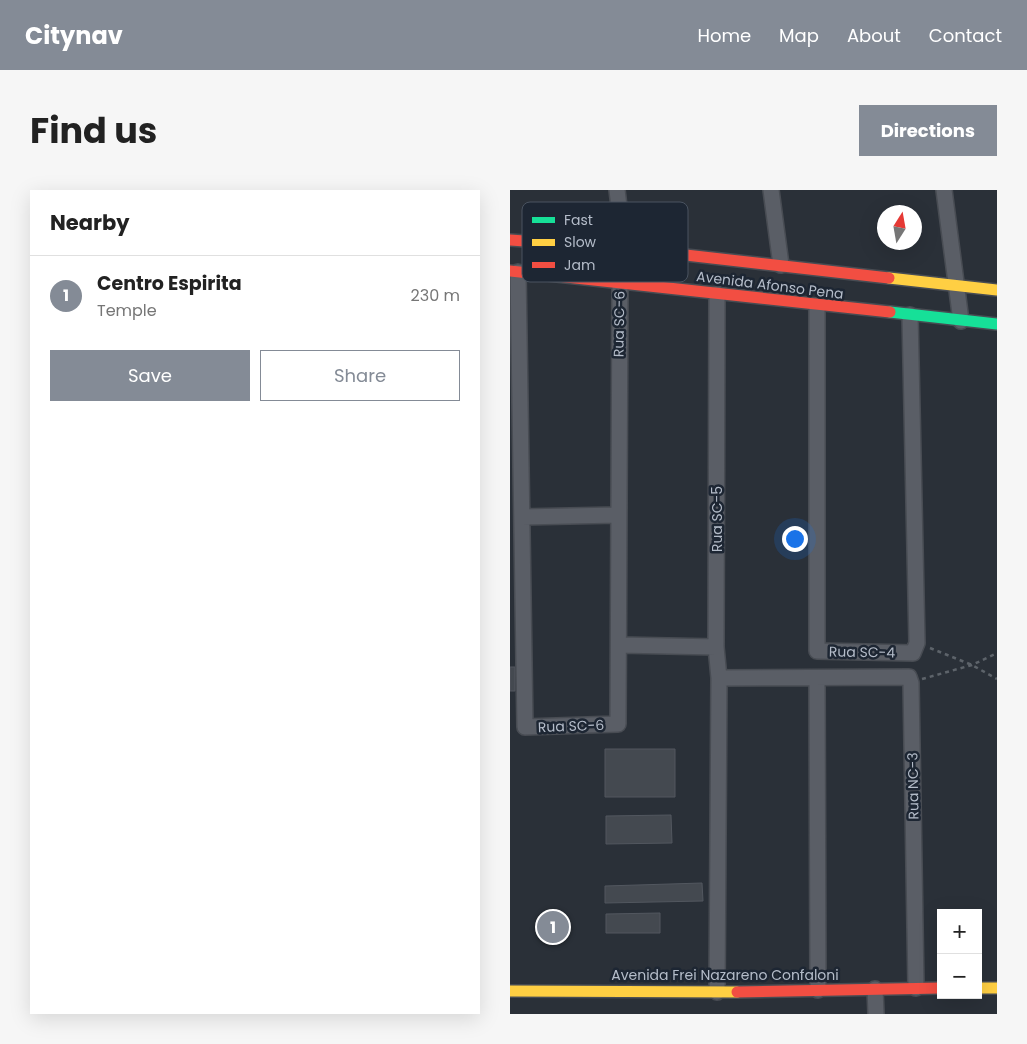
<!DOCTYPE html>
<html lang="en">
<head>
<meta charset="utf-8">
<style>
	body { margin:0; font-family:Poppins,sans-serif; background:#f6f6f6; color:#222 }
	.controls { position:absolute; right:15px; bottom:15px; display:grid; overflow:hidden; border-radius:0px; box-shadow:0 5px 20px #0002 }
	.controls button { width:45px; height:45px; display:grid; place-items:center; padding:0; border:0; border-bottom:1px solid #e0e0e0; background:#fff; color:#222; font:25px sans-serif }
	.compass { position:absolute; left:367px; top:15px; width:45px; height:45px; border-radius:50%; background:#fff; box-shadow:0 5px 20px #0002; rotate:11deg }
	.you { position:absolute; left:284px; top:348px; width:18px; height:18px; margin:-12px; border:4px solid #fff; border-radius:50%; background:#1a73e8; box-shadow:0 0 0 8px #1a73e833 }
	.badge { display:grid; place-items:center; width:32px; height:32px; border-radius:50%; background:#848b96; color:#fff; font-size:16px; font-weight:700 }
	.pin { position:absolute; translate:-50% -50%; border:2px solid #fff; box-shadow:0 1px 5px #0006 }
	.list { margin:0; padding:0; list-style:none }
	h2 { display:flex; justify-content:space-between; align-items:center; height:65px; margin:0; padding:0 20px; font-size:21px }
	h2 small { font-size:16px; font-weight:400; color:#767676 }
	.list li { display:grid; grid-template-columns:32px 1fr auto; gap:15px; align-items:center; box-sizing:border-box; height:80px; padding:0 20px; border-top:1px solid #e0e0e0 }
	.list b { display:block; font-size:19px; white-space:nowrap }
	.list p { margin:0; font-size:16px; white-space:nowrap; color:#767676 }
	.list em { font-size:16px; font-style:normal; color:#767676 }
	.actions { display:flex; gap:10px; padding:15px 20px }
	.actions a { flex:1; padding:11px 0; border:1px solid #848b96; border-radius:0px; text-align:center; font-size:18px; color:#848b96 }
	.actions .main { background:#848b96; color:#fff }
	.map { position:relative; flex:none; width:487px; height:824px; overflow:hidden; border-radius:0px }
	header { display:flex; align-items:center; gap:30px; box-sizing:border-box; height:70px; padding:0 25px; background:#848b96; color:#fff }
	header strong { font-size:24px }
	nav { display:flex; gap:28px; margin-inline-start:auto; font-size:18px }
	.intro { display:flex; align-items:center; justify-content:space-between; box-sizing:border-box; height:120px; padding:0 30px }
	h1 { margin:0; font-size:35px }
	.button { padding:12px 22px; border-radius:0px; background:#848b96; color:#fff; font-size:18px; font-weight:700 }
	main { display:flex; gap:30px; padding:0 30px }
	aside { flex:1; background:#fff; border-radius:0px; box-shadow:0 5px 20px #0002 }
	.map>svg:first-child { display:block }
	.building { fill:#444950; stroke:#52575f }
	.lines { fill:none; stroke-linecap:round; stroke-linejoin:round }
	.street-casing { stroke:#484c53; stroke-width:18 }
	.fast-casing { stroke:#484c53; stroke-width:14 }
	.slow-casing { stroke:#484c53; stroke-width:14 }
	.jam-casing { stroke:#484c53; stroke-width:14 }
	.path { stroke:#5d636a; stroke-width:2.5; stroke-dasharray:4 4; stroke-linecap:butt }
	.street { stroke:#5a5e66; stroke-width:15 }
	.fast { stroke:#16e098; stroke-width:11 }
	.slow { stroke:#ffcf43; stroke-width:11 }
	.jam { stroke:#f24e42; stroke-width:11 }
	.labels { text-anchor:middle; stroke-width:5; stroke-linejoin:round; paint-order:stroke }
	.street-label { font-size:14px; fill:#b4bcc9; stroke:#1d2633 }
	.key { fill:#1d2633; stroke:#4a5360; stroke-width:1 }
	.key-label { font-size:14px; fill:#b4bcc9 }
</style>
</head>
<body>
<header>
<strong>Citynav</strong>
<nav><a>Home</a><a>Map</a><a>About</a><a>Contact</a></nav>
</header>
<div class="intro"><h1>Find us</h1><a class="button">Directions</a></div>
<main>
<aside>
<h2>Nearby<small></small></h2>
<ul class="list">
<li><span class="badge">1</span><div><b>Centro Espirita</b><p>Temple</p></div><em>230 m</em></li>
</ul>
<div class="actions"><a class="main">Save</a><a>Share</a></div>
</aside>
<div class="map">
<svg width="487" height="824" viewBox="0 0 487 824">
	<rect width="100%" height="100%" fill="#2a3038"/>
	<path class="building" d="M0,477H5V501H0Z
		M95,559H165V607H95Z
		M161,625L162,653L96,654V626Z
		M192,693L193,711L95,713V696Z
		M150,723V743H96V724Z"/>
	<g class="lines">
		<g class="street-casing">
			<path id="street" d="M107,0L114,58
				M261,0L271,75
				M434,0L451,131
				M8,82L15,537L108,534L110,93
				M307,116V461L403,463L407,453L400,125
				M12,327L107,325
				M110,455L206,457L207,104
				M206,457L209,488
				M307,489L308,800
				M365,799L366,824
				M207,802L209,488L399,487L401,493L406,798"/>
		</g>
		<g class="fast-casing">
			<path id="fast" d="M380,122L487,134"/>
		</g>
		<g class="slow-casing">
			<path id="slow" d="M379,88L487,100
				M468,798H487
				M0,801L227,802"/>
		</g>
		<g class="jam-casing">
			<path id="jam" d="M0,50L114,58L379,88
				M0,81L380,122
				M227,802L431,798"/>
		</g>
		<path class="path" d="M420,458L462,475L487,489
			M412,489L462,475L487,463"/>
		<use href="#street" class="street"/>
		<use href="#fast" class="fast"/>
		<use href="#slow" class="slow"/>
		<use href="#jam" class="jam"/>
	</g>
	<g class="labels">
		<g class="street-label">
			<text transform="translate(260 95) rotate(7)" y="5">Avenida Afonso Pena</text>
			<text transform="translate(109 134) rotate(-89)" y="5">Rua SC-6</text>
			<text transform="translate(207 329) rotate(-90)" y="5">Rua SC-5</text>
			<text transform="translate(352 462) rotate(1)" y="5">Rua SC-4</text>
			<text transform="translate(61 536) rotate(-2)" y="5">Rua SC-6</text>
			<text transform="translate(403 596) rotate(-91)" y="5">Rua NC-3</text>
			<text x="215" y="790">Avenida Frei Nazareno Confaloni</text>
		</g>
	</g>
	<rect x="12" y="12" width="166" height="80" rx="8" class="key"/>
	<rect x="22" y="27" width="23" height="6" fill="#16e098"/>
	<rect x="22" y="49" width="23" height="7" fill="#ffcf43"/>
	<rect x="22" y="72" width="23" height="6" fill="#f24e42"/>
	<g class="key-label">
		<text x="54" y="35">Fast</text>
		<text x="54" y="57">Slow</text>
		<text x="54" y="80">Jam</text>
	</g>
</svg>
<div class="controls">
<button>+</button>
<button>−</button>
</div>
<svg class="compass" viewBox="-18 -18 36 36"><path d="M0-13l5 13h-10z" fill="#e53935"/><path d="M0 13l5-13h-10z" fill="#767676"/></svg>
<div class="you"></div>
<div class="pin badge" style="left:43px;top:737px">1</div>
</div>
</main>
</body>
</html>
